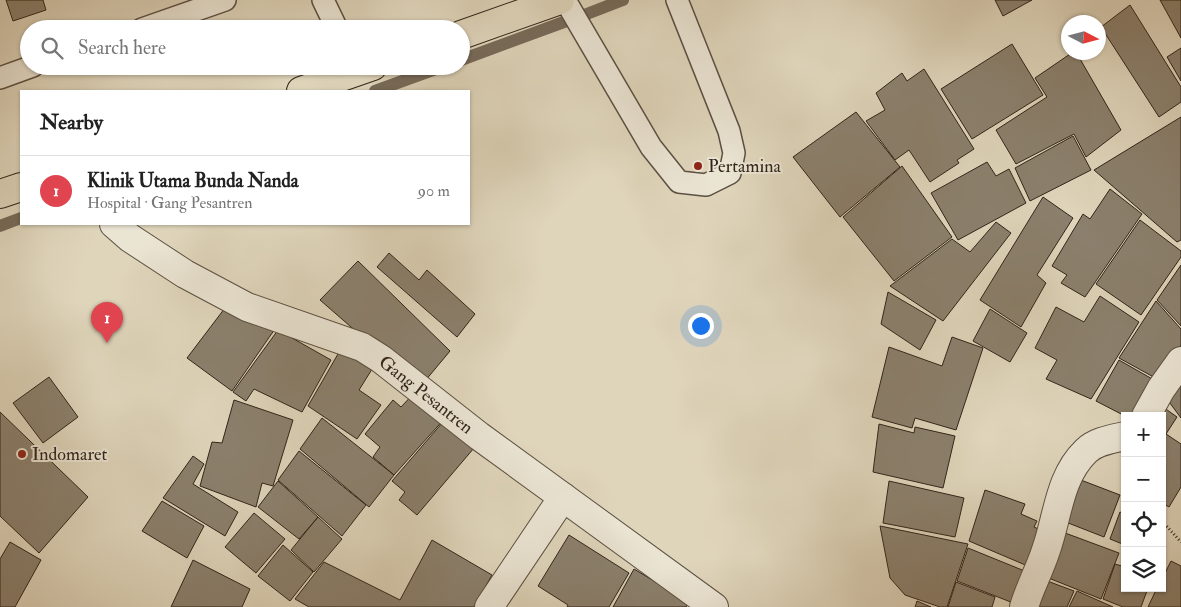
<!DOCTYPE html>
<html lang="en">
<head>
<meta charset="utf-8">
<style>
	body { margin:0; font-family:"IM FELL Double Pica",serif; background:#f2f2f2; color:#222 }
	.controls { position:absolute; right:15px; bottom:15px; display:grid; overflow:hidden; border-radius:0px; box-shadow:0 1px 4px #0004 }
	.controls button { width:45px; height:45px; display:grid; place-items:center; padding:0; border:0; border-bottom:1px solid #e0e0e0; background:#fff; color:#222; font:25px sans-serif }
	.compass { position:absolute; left:1061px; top:15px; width:45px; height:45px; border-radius:50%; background:#fff; box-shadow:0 1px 4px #0004; rotate:96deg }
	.you { position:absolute; left:700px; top:325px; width:18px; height:18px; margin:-12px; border:4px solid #fff; border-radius:50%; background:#1a73e8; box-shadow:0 0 0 8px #1a73e833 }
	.badge { display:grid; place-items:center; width:32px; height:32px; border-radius:50%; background:#2563eb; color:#fff; font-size:16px; font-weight:700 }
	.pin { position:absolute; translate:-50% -41px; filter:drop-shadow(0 1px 2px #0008) }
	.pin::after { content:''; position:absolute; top:26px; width:18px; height:15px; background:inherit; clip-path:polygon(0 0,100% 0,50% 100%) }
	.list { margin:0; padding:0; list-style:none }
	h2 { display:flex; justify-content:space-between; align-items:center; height:65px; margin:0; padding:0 20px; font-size:21px }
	h2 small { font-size:16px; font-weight:400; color:#767676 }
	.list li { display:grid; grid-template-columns:32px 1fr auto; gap:15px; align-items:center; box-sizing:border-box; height:70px; padding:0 20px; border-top:1px solid #e0e0e0 }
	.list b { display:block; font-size:19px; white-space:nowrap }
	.list p { margin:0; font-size:16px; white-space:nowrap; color:#767676 }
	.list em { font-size:16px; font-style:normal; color:#767676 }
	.icon { flex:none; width:28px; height:28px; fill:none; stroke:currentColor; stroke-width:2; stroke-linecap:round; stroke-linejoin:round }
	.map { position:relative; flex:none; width:1181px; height:607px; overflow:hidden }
	.search { position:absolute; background:#fff; box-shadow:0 1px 4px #0004; left:20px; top:20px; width:450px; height:55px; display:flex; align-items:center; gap:12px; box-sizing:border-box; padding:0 18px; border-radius:28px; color:#767676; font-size:19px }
	.panel { position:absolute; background:#fff; box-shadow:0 1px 4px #0004; left:20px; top:90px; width:450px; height:135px; border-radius:0px }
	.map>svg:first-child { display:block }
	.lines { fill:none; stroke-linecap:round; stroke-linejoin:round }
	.stream { stroke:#766a59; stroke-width:12 }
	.building { fill:#8b806d; stroke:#302419 }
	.lane-casing { stroke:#5c5042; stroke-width:24 }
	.street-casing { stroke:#5c5042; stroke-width:30 }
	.highway-casing { stroke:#302419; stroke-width:30 }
	.path { stroke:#302419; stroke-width:3; stroke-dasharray:1 2.5; stroke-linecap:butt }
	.lane { stroke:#eae4d3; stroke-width:21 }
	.street { stroke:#eae4d3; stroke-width:28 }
	.highway { stroke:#dfd5bb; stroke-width:28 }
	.poi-dot { fill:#8f2418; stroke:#eae4d3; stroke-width:2 }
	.labels { text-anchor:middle; stroke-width:4; stroke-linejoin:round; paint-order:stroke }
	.poi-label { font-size:18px; fill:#302419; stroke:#eae4d3; text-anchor:start }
	.street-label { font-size:18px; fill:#302419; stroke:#eae4d3 }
</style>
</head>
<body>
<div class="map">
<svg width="1181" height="607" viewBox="0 0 1181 607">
	<rect width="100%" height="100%" fill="#dfd5bb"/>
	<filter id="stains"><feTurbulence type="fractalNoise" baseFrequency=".004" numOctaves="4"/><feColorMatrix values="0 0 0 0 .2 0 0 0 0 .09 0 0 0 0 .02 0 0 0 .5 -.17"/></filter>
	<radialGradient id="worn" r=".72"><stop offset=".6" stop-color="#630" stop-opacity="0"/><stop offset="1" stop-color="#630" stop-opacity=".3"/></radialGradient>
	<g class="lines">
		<path class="stream" d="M579,17L623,0
			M461,60L572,19
			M375,91L444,66
			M0,226L21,218"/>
	</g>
	<path class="building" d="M6,0H43L46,10L13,21Z
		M995,0H1032L1003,16Z
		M1160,0H1181V38Z
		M1130,5L1181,87V102L1159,117L1101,27Z
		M1012,44L1043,95L972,139L941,89Z
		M1181,48V81L1167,57Z
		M1073,52H1076L1121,130L1086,157L1074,134L1016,164L996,130L1047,97L1035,78Z
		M924,69L974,149L957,160L959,163L930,182L909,150L895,160L866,121L885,110L876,93L902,73L907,81Z
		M856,112L900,167L840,217L793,157Z
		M1181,117V240L1177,242L1094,170Z
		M1073,136L1091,170L1030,201L1015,168Z
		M987,162L996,176L1009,169L1026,203L958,240L931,193Z
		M902,166L952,237L894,281L843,217Z
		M1110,189L1142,214L1085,297L1061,283L1067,275L1052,266L1083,214L1090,219Z
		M1043,197L1073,218L1037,275L1046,283L1021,327L980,300Z
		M1140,220L1181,251V257L1141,315L1096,284Z
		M996,222L1011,233L943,321L890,286L952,239L970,252Z
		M389,253L419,280L427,270L475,314L457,337L377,267Z
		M358,261L450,351L420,387L320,300Z
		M1181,265V326L1157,300Z
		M888,292L936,320L920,350L881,324Z
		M1100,296L1139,322L1091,399L1046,379L1057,360L1035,348L1056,307L1084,322Z
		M231,300L277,326L232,391L187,358Z
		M1156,301L1181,329V345L1159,380L1119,358Z
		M990,309L1027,333L1010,362L973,341Z
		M278,330L331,360L302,412L254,389L246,401L233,392Z
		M952,337L983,348L956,430L915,418L912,428L872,417L889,347L942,366Z
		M342,347L374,366L359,390L381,405L357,439L308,406Z
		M1119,360L1161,384L1142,416H1125L1096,401Z
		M1181,365V418L1161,391Z
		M49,377L78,417L43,443L13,403Z
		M417,390L446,417L394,475L373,457L380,447L365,434L393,400L401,407Z
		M234,400L293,420L273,486L262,483L256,507L200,486L212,442L222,443Z
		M1163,407L1177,417L1166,434L1181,444V487L1169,507L1162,503V416H1157Z
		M0,412L88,497L39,553L0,516Z
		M449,415L474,448L417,515L399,500L405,492L392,481Z
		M322,418L394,475L369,507L300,449Z
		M879,424L914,433L915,427L955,436L943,488L873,472Z
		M299,451L366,505L342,536L278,480Z
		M193,456L204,464L193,484L238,512L225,536L163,498Z
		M1073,477L1120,495L1104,537L1058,519Z
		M278,481L318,517L299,539L258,507Z
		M889,481L964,498L955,537L883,523Z
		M985,490L1025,504L1021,514L1037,521L1034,527L1049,534L1037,570L969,541Z
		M162,501L204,526L187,558L142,531Z
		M1120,512L1125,514V545L1110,539Z
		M254,513L285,539L256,573L225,547Z
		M318,517L342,539L314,572L291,550Z
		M880,526L968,544L947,607H940L905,595L890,578Z
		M1057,530L1119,553L1101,599L1041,575Z
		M569,535L629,573L609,607H567L568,605L538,586Z
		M432,540L492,575L474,607H309L295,599L324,562L400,600Z
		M10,542L41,560L15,607H0V559Z
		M283,545L313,572L290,601L258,576Z
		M968,548L1032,574L1021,606L957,581Z
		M193,560L250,589L242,607H171Z
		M1171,561L1181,566V607H1148L1157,588H1162V579Z
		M1115,564L1125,567V588H1148L1141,607H1123L1103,599Z
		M634,569L689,602L686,607H613Z
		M1042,579L1074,591L1067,607H1030Z
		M956,582L995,597L992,607H948Z
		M1077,591L1113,607H1069Z
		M917,601L931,607H915Z"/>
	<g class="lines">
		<g class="lane-casing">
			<path id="lane" d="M323,0L337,29
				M565,0L651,147L679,182L706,185L730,173L734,153L729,131L677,0
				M142,29L225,0
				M0,78L33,66"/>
		</g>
		<g class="street-casing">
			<g id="street">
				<path id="s1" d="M114,224L130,238L185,274L247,307L362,347L381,359L479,436L714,607"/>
				<path d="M1146,416L1161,389L1181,361"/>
				<path d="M489,607L563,497"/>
				<path d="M1024,607C1030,587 1040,569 1046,550C1058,516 1059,477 1086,451C1096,441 1112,439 1125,436"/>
			</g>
		</g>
		<g class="highway-casing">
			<path id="highway" d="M461,35L560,0
				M301,91L373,66
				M0,194L21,187"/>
		</g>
		<path class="path" d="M1162,521L1181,542"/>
		<use href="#lane" class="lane"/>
		<use href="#street" class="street"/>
		<use href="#highway" class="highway"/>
	</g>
	<g class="poi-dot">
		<circle cx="698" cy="166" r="5"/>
		<circle cx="22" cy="454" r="5"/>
	</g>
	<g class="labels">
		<g class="poi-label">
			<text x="708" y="172">Pertamina</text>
			<text x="32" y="460">Indomaret</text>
		</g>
		<g class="street-label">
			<text dy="6" stroke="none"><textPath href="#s1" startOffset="359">Gang Pesantren</textPath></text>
		</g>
	</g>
	<rect width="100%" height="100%" filter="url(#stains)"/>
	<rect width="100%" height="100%" fill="url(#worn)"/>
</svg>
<div class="controls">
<button>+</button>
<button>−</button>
<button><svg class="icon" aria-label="locate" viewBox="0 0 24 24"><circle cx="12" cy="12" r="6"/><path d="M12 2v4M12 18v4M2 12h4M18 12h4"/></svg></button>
<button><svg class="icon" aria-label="layers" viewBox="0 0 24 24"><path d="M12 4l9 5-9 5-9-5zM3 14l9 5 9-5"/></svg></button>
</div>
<svg class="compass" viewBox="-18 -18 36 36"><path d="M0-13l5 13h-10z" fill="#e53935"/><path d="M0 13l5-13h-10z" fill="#767676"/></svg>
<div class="you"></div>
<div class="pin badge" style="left:107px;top:343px;background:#e0444e">1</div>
<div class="search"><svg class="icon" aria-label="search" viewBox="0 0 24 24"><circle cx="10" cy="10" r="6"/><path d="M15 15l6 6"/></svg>Search here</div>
<section class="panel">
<h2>Nearby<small></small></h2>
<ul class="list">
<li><span class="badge" style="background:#e0444e">1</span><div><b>Klinik Utama Bunda Nanda</b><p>Hospital · Gang Pesantren</p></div><em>90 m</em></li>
</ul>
</section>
</div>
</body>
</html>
